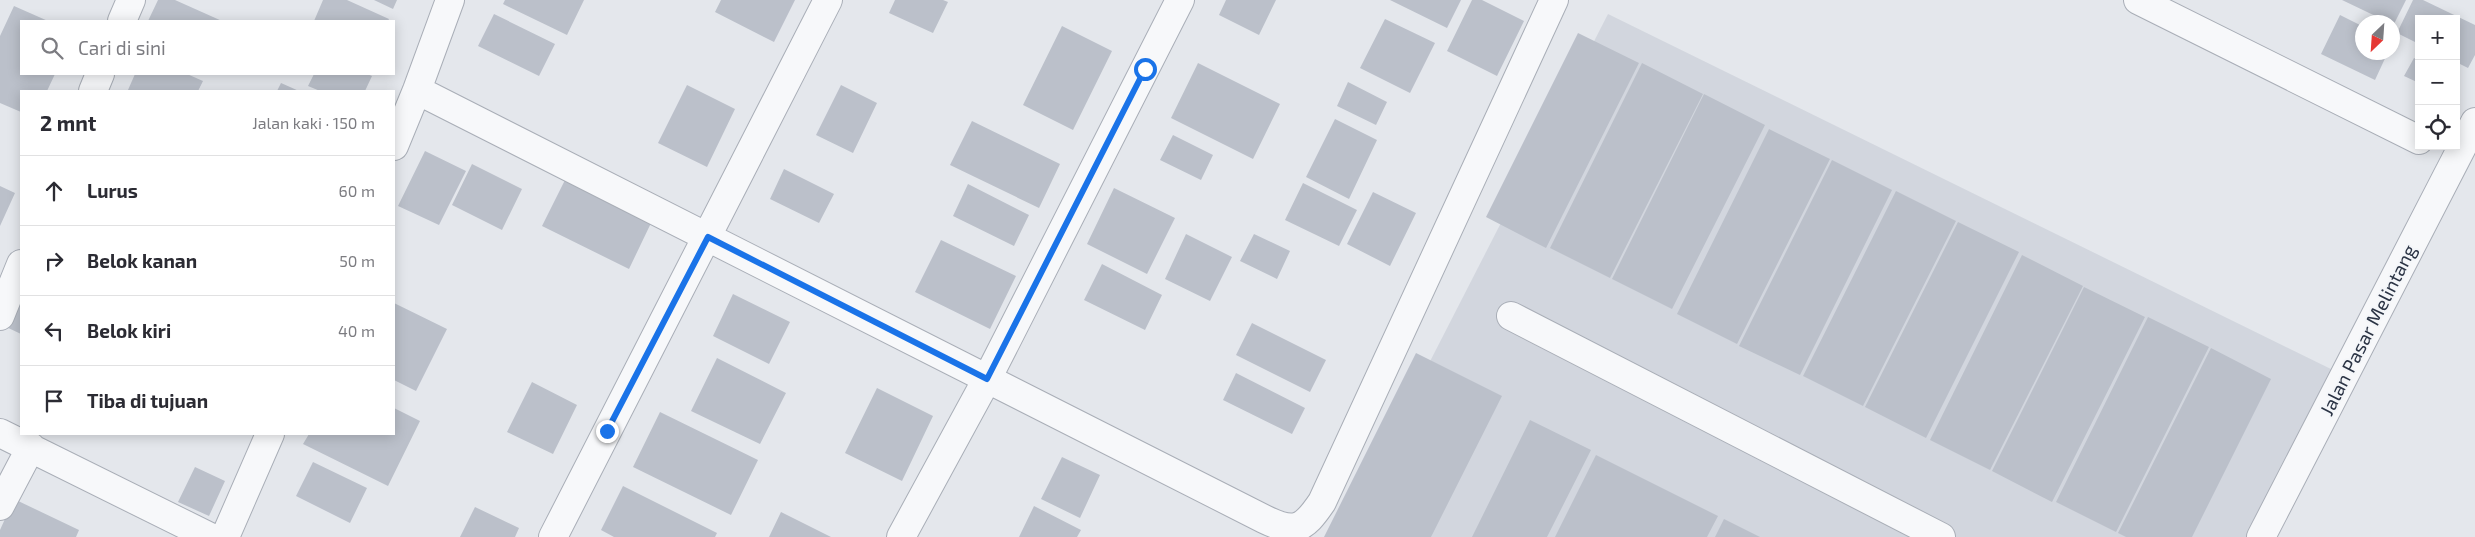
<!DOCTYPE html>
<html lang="id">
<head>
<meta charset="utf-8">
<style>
	body { margin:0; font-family:"Exo 2",sans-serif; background:#f7f7f7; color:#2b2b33 }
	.controls { position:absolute; right:15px; top:15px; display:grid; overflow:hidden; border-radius:0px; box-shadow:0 2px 12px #0003 }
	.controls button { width:45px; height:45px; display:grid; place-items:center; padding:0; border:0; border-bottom:1px solid #e1e1e2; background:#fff; color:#2b2b33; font:25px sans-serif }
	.compass { position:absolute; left:2355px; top:15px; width:45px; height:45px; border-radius:50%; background:#fff; box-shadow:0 2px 12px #0003; rotate:205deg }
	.stop { position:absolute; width:15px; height:15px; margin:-11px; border:4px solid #1a73e8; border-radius:50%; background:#fff }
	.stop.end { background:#1a73e8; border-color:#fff; box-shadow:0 1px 5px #0008 }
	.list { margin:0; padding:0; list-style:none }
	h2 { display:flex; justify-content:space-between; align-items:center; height:65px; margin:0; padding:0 20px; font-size:21px }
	h2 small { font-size:16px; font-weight:400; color:#7c7c81 }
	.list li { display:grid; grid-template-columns:32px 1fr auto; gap:15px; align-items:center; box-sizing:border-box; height:70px; padding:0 20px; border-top:1px solid #e1e1e2 }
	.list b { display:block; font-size:19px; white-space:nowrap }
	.list em { font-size:16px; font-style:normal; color:#7c7c81 }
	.icon { flex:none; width:28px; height:28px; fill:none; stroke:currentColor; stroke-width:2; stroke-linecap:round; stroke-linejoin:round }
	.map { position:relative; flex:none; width:2475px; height:537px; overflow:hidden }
	.search { position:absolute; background:#fff; box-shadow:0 2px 12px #0003; left:20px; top:20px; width:375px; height:55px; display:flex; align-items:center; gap:12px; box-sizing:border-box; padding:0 18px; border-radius:0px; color:#7c7c81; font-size:19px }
	.panel { position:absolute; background:#fff; box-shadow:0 2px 12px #0003; left:20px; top:90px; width:375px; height:345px; border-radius:0px }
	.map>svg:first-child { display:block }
	.built { fill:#d2d6de }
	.building { fill:#bbc0ca }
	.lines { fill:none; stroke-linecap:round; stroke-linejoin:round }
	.minor-casing { stroke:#a9aeb7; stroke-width:30 }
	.minor { stroke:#f7f8fa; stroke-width:28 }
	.route { stroke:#1a73e8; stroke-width:6 }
	.labels { text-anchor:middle; stroke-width:4; stroke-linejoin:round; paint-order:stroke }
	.street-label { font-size:19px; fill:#2b3445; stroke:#f4f6f9 }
</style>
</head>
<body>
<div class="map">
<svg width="2475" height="537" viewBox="0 0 2475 537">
	<rect width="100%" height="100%" fill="#e4e7ec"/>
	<path class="built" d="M1608,14L2335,371L2251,537H1340Z"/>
	<path class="building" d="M158,0H175L222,21H148Z
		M323,0H347L389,19L388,21H314Z
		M374,0H397L393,9Z
		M505,0H584L567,35L503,4Z
		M721,0H795L774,42L715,12Z
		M895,0H943L948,2L933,33L889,13Z
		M1226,0H1276L1259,35L1219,15Z
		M1390,0H1461L1447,28Z
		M1472,0H1482L1524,21L1497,76L1447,51Z
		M2342,0H2406L2392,28V22H2388Z
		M2413,0H2423L2475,25V55L2468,68L2456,62V19H2419V44L2397,33Z
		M14,6L48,21H21V74H55L47,91H21V112L0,103V36Z
		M494,14L555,44L539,76L478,46Z
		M2340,15L2362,26V52H2388L2375,80L2321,54Z
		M1385,19L1435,43L1410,93L1360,68Z
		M1062,26L1112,51L1073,130L1023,105Z
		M1578,33L1639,63L1546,248L1486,217Z
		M2414,58L2419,60V83L2404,76Z
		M1198,63L1280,104L1253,159L1171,118Z
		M1642,63L1703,94L1610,278L1550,248Z
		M135,74H187L203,81L198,91H131L128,90Z
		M314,74H367L372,76L365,91H320L308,86Z
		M1348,82L1387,102L1376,125L1337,106Z
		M281,83L299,91H277Z
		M687,85L735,109L707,167L658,143Z
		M841,85L877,103L853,153L816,135Z
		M1704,94L1765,125L1672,309L1612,279Z
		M1335,119L1377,140L1349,199L1306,177Z
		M972,121L1060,164L1039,208L950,165Z
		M1769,129L1830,159L1737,344L1677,314Z
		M1173,135L1213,155L1201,180L1160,160Z
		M425,151L466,171L439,225L398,206Z
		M1832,160L1892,190L1800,375L1739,346Z
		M472,164L522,189L502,230L452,205Z
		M784,169L834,194L819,223L770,199Z
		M566,178L652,221L629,269L542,226Z
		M1303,183L1357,210L1339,246L1285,220Z
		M968,184L1029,215L1014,246L953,216Z
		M0,186L15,193L0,226Z
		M1114,188L1175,218L1147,274L1087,244Z
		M1896,191L1956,221L1863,406L1803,376Z
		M1373,192L1416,213L1390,266L1347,244Z
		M1958,222L2019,252L1926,438L1865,407Z
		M1186,234L1232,257L1210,301L1165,279Z
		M1254,234L1290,251L1277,279L1240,261Z
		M941,240L1016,276L990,329L915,292Z
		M2022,255L2083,286L1990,470L1930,440Z
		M1102,264L1162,295L1145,330L1084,300Z
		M21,284V334L2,325Z
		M2084,287L2145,317L2052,502L1992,471Z
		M733,294L790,322L769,364L713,336Z
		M394,303L447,329L416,391L394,380Z
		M2148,317L2209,347L2116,532L2056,502Z
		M1252,323L1326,360L1310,392L1236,355Z
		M2211,348L2271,379L2192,537H2126L2118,533Z
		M1416,353L1502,396L1431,537H1324Z
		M717,358L786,393L760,444L691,411Z
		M1236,373L1305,408L1292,434L1223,400Z
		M532,382L577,405L553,454L507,432Z
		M877,388L933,416L902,481L845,453Z
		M394,408L420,421L388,486L303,444L309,434H394Z
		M660,412L758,460L731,515L633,467Z
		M1530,420L1591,450L1547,537H1472Z
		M1596,455L1718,516L1707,537H1555Z
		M1062,457L1100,475L1080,518L1041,499Z
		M313,462L367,488L350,523L296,496Z
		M195,467L225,481L209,516L178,502Z
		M623,486L717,533L715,537H614L601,530Z
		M14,499L79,530L76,537H0V530Z
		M1034,506L1081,530L1077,537H1019Z
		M475,507L519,528L515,537H460Z
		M781,512L831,537H769Z
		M1724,519L1760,537H1715Z"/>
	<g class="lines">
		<g class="minor-casing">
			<path id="minor" d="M2138,0L2419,140
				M122,21L131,0
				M417,90L1264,519C1295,534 1303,530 1322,502L1554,0
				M93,91L100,74
				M394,146L417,90L450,0
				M0,316L21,264
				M1511,316L1941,537
				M0,433L210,537
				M0,506L31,447
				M225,537L270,434
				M553,537L828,0
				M901,537L987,379L1180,0
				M2261,537L2475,122"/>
		</g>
		<use href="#minor" class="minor"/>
	</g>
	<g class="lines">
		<path class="route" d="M607,431L708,237L987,379L1145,69"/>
	</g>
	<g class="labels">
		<g class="street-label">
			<text transform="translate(2368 330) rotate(-63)" y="7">Jalan Pasar Melintang</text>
		</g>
	</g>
</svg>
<div class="controls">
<button>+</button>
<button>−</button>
<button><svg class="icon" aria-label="locate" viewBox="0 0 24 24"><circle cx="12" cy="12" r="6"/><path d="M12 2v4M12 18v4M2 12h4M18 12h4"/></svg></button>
</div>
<svg class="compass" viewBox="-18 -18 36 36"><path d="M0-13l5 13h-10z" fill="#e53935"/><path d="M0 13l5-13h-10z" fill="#7c7c81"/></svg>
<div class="stop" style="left:1145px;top:69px"></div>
<div class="stop end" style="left:607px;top:431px"></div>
<div class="search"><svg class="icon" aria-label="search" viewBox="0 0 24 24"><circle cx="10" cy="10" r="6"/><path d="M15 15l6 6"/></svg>Cari di sini</div>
<section class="panel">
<h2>2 mnt<small>Jalan kaki · 150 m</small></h2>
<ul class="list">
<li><svg class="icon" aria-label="ahead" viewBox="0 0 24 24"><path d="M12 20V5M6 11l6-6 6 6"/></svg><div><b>Lurus</b></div><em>60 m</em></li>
<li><svg class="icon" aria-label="right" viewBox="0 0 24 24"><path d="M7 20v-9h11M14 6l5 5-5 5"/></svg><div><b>Belok kanan</b></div><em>50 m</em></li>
<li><svg class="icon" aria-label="left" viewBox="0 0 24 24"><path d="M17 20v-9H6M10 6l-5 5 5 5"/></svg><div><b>Belok kiri</b></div><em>40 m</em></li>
<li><svg class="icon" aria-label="arrive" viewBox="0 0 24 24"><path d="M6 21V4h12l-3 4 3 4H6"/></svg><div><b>Tiba di tujuan</b></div></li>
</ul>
</section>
</div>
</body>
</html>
